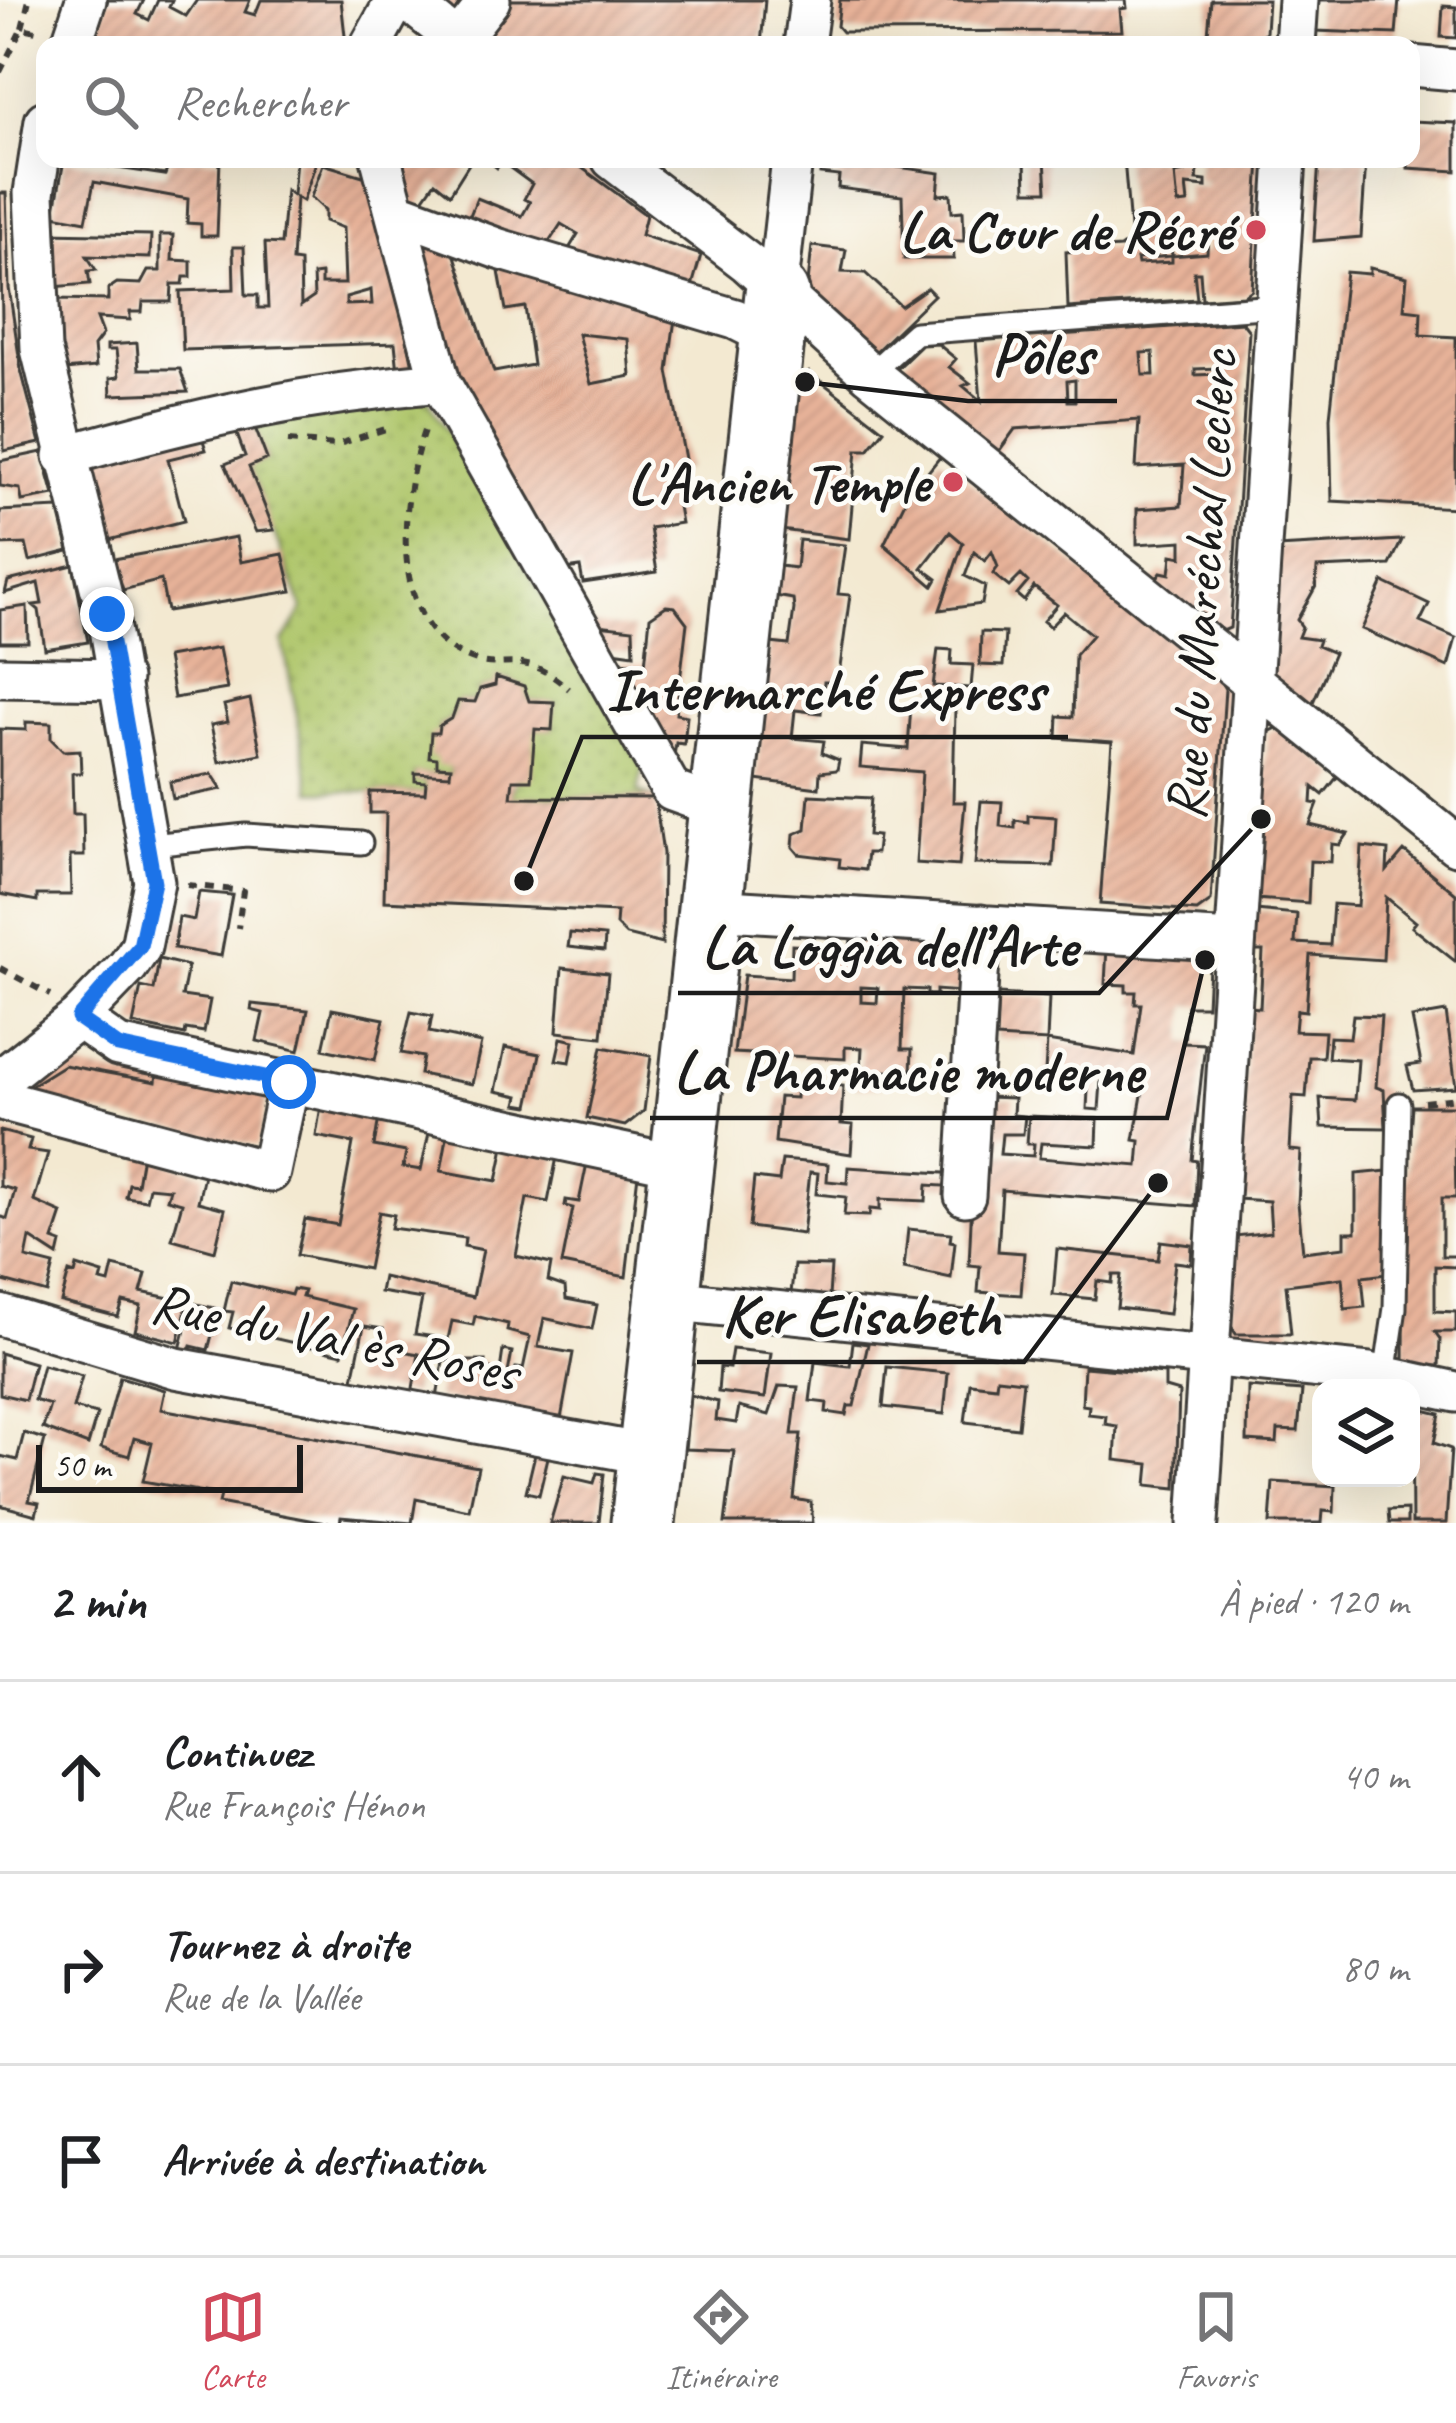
<!DOCTYPE html>
<html lang="fr">
<head>
<meta charset="utf-8">
<style>
	body { margin:0; font-family:Caveat,sans-serif; background:#f6f6f6; color:#202124 }
	.controls { position:absolute; right:36px; bottom:36px; display:grid; overflow:hidden; border-radius:24px; box-shadow:0 12px 48px #0002 }
	.controls button { width:108px; height:108px; display:grid; place-items:center; padding:0; border:0; border-bottom:3px solid #e0e0e0; background:#fff; color:#202124; font:60px sans-serif }
	.scale { position:absolute; left:36px; bottom:30px; width:267px; box-sizing:border-box; padding-left:12px; border:6px solid #1c1c1c; border-top:0; font-size:33px; line-height:42px; white-space:nowrap; color:#1c1c1c; -webkit-text-stroke:9px #fdfcf7; paint-order:stroke }
	.stop { position:absolute; width:36px; height:36px; margin:-27px; border:9px solid #1a73e8; border-radius:50%; background:#fff }
	.stop.end { background:#1a73e8; border-color:#fff; box-shadow:0 3px 12px #0008 }
	.list { margin:0; padding:0; list-style:none }
	h2 { display:flex; justify-content:space-between; align-items:center; height:156px; margin:0; padding:0 48px; font-size:51px }
	h2 small { font-size:39px; font-weight:400; color:#757577 }
	.list li { display:grid; grid-template-columns:78px 1fr auto; gap:36px; align-items:center; box-sizing:border-box; height:192px; padding:0 48px; border-top:3px solid #e0e0e0 }
	.list b { display:block; font-size:45px; white-space:nowrap }
	.list p { margin:0; font-size:39px; white-space:nowrap; color:#757577 }
	.list em { font-size:39px; font-style:normal; color:#757577 }
	.icon { flex:none; width:66px; height:66px; fill:none; stroke:currentColor; stroke-width:2; stroke-linecap:round; stroke-linejoin:round }
	.map { position:relative; flex:none; width:1456px; height:1523px; overflow:hidden }
	.search { position:absolute; background:#fff; box-shadow:0 12px 48px #0002; left:36px; right:36px; top:36px; height:132px; display:flex; align-items:center; gap:30px; box-sizing:border-box; padding:0 42px; border-radius:24px; color:#757577; font-size:45px }
	.sheet { height:732px; background:#fff }
	nav { display:flex; justify-content:space-around; align-items:center; box-sizing:border-box; height:168px; border-top:3px solid #e0e0e0; background:#fff; font-size:33px; color:#757577 }
	nav a { display:grid; justify-items:center; gap:6px }
	nav .on { color:#d1495b }
	.map>svg:first-child { display:block }
	.grass { fill:url(#grass-dots); stroke:#667144; stroke-width:3 }
	.building { fill:url(#building-hatch); fill-rule:evenodd }
	.lines { fill:none; stroke-linecap:round; stroke-linejoin:round }
	.lane-casing { stroke:#3c3b37; stroke-width:27 }
	.street-casing { stroke:#3c3b37; stroke-width:45 }
	.primary-casing { stroke:#3c3b37; stroke-width:69 }
	.path { stroke:#3c3b37; stroke-width:6; stroke-dasharray:9 9; stroke-linecap:butt }
	.lane { stroke:#fff; stroke-width:21 }
	.street { stroke:#fff; stroke-width:39 }
	.primary { stroke:#fff; stroke-width:63 }
	.route { stroke:#1a73e8; stroke-width:15 }
	.poi-dot { fill:#d1495b; stroke:#fdfcf7; stroke-width:4.5 }
	.labels { text-anchor:middle; stroke-width:9; stroke-linejoin:round; paint-order:stroke }
	.poi-label { font-size:57px; font-weight:bold; fill:#1c1c1c; stroke:#fdfcf7; text-anchor:end }
	.street-label { font-size:57px; fill:#1c1c1c; stroke:#fdfcf7 }
	.leader { fill:none; stroke:#1c1c1c; stroke-width:4.5 }
	.callout-dot { fill:#1c1c1c; stroke:#fdfcf7; stroke-width:4.5 }
	.callout-label { font-size:60px; text-anchor:middle; font-weight:bold; fill:#1c1c1c; stroke:#fdfcf7; stroke-width:9; stroke-linejoin:round; paint-order:stroke }
</style>
</head>
<body>
<div class="map">
<svg width="1456" height="1523" viewBox="0 0 1456 1523">
	<defs>
		<pattern id="grass-dots" width="8" height="8" patternUnits="userSpaceOnUse" patternTransform="scale(3)"><rect width="8" height="8" fill="#afc66b"/><path d="M2 2h.1M6 6h.1" fill="none" stroke="#96aa5c" stroke-width="1.8" stroke-linecap="round"/></pattern>
		<pattern id="building-hatch" width="6" height="6" patternUnits="userSpaceOnUse" patternTransform="scale(3)"><rect width="6" height="6" fill="#e7b299"/><path d="M-1 1l2-2M0 6l6-6M5 7l2-2" fill="none" stroke="#c69883"/></pattern>
	</defs>
	<rect width="100%" height="100%" fill="#fdfcf7"/>
	<filter id="ink" filterUnits="userSpaceOnUse"><feTurbulence type="fractalNoise" baseFrequency=".00833" numOctaves="2"/><feDisplacementMap in="SourceGraphic" scale="24" xChannelSelector="R" yChannelSelector="G"/><feConvolveMatrix kernelMatrix="1 2 1 2 8 2 1 2 1" color-interpolation-filters="sRGB"/></filter>
	<filter id="wash" filterUnits="userSpaceOnUse"><feTurbulence type="fractalNoise" baseFrequency=".004" numOctaves="4" result="noise"/><feDisplacementMap in="SourceGraphic" scale="48" xChannelSelector="R" yChannelSelector="G"/><feGaussianBlur stdDeviation="2.7" result="paint"/><feColorMatrix in="noise" values="0 0 0 0 0 0 0 0 0 0 0 0 0 0 0 0 0 1.4 0 .05"/><feComposite in="paint" operator="in"/></filter>
	<g filter="url(#wash)">
		<rect width="100%" height="100%" fill="#f3e9d1"/>
		<path class="grass" d="M423,390L643,767L638,792L655,798L511,797L535,729H552L554,703L529,701L524,686L497,677L495,685L480,689L475,702L458,701L452,718L439,725L437,758L451,767L450,775L415,774V781L426,782L425,793L311,791L283,642L303,609L249,467L267,459L249,412Z"/>
		<g id="blocks">
			<path class="building" d="M108,0H144L137,14L149,20L158,0H172L169,7L186,16L197,0H250L245,12L255,15L261,0H341L346,45H92Z
				M438,0H462L454,12Z
				M501,0H765L761,45H497L484,35Z
				M840,0H1126L1127,8L1120,9L1122,31L842,32L837,26Z
				M1211,0H1268L1266,32L1256,39L1208,35Z
				M1317,0H1399L1396,34L1315,31Z
				M1443,6L1456,7V38L1441,37Z
				M1411,121L1456,123V171L1408,168Z
				M171,159H220L217,236H201V224L187,223L188,199L94,182L86,221L54,215L64,160L165,175Z
				M296,159H317L303,201L293,195Z
				M387,159H472L450,194L435,182L416,209Z
				M494,159H570L646,215L641,235L701,255L690,293L561,262L578,234L561,224L540,256L465,228L477,198L522,216L530,202L524,199L532,184L502,162L497,168L491,163Z
				M821,159H878L877,164L940,173L938,195L951,194L952,212L963,211L964,241H953L954,259H904L902,196L838,188L839,176L820,174Z
				M1025,159H1045L1047,191H1026Z
				M1124,159H1183L1184,172L1175,174L1178,204L1188,203L1186,185L1206,187V181L1197,180L1199,159H1260L1252,290L1244,296L1202,299L1200,272H1194L1197,299L1068,308L1066,252L1120,248L1131,240ZM1191,234L1208,235L1207,253L1172,256L1170,235ZM1172,256V262L1138,264L1137,259Z
				M1319,159H1366L1361,237L1314,241Z
				M323,164L373,179L414,371L398,372L395,343L183,350L180,291L234,289L233,247H244L246,295H258V308H268L265,243L281,244L286,190L296,197L292,261L300,262L301,306L314,297L313,275L321,274V284H345L343,228L325,221V210L311,197ZM371,290L372,304L346,305V297Z
				M0,193H6L9,288L21,370L40,443L4,451Z
				M46,233L151,235L150,258L87,256L96,270L88,271L90,284L52,287Z
				M160,235H173L172,260L191,261V277H184L183,284H172L171,302H143L142,312H130V320L97,318L103,334L94,346L96,367L64,370L54,299L108,300V289L117,283L141,284L148,271H160Z
				M448,235L494,372L533,365L525,307L506,310L496,255L676,311L668,371L687,469L672,472L681,523L650,528L657,572L583,583L580,567L553,571L465,408L411,242ZM578,334L628,339L631,376L591,384Z
				M812,246L846,250L842,272L865,273L901,306L927,288L934,295L872,355L814,300L808,283Z
				M1370,268L1407,277L1404,309L1421,311L1420,335L1456,337V508L1332,501L1330,417L1346,272L1370,274Z
				M1242,322L1249,331L1233,588L1230,628L1218,633L1153,583L1161,572L1170,574L1172,555L1182,557V541L1137,544V509L1181,506L1184,465L1136,468L1139,420L1015,429L994,458L899,383L897,369L922,345L938,344L956,359L949,367L970,383L963,386L981,401L976,341ZM1153,352L1154,375H1143L1141,353ZM1219,368V374L1195,375V369ZM1075,380V401H1068L1067,381Z
				M137,343L139,369H180L188,392L111,395L110,378L119,377L116,350H107V345Z
				M809,372L884,430L868,450H857L849,539L781,530L795,380Z
				M249,412L267,459L249,467L274,530L256,532L225,464L245,456L231,418Z
				M199,427L206,450L168,459L184,521L109,540L88,458Z
				M42,452L54,495L22,501L20,489L0,486V461Z
				M940,457L1219,679L1225,689L1211,901L1197,911L1100,904L1112,742L1057,738L1058,716L1073,717L1075,655L1092,635L1064,612L1050,627L1043,621L1057,605L1034,587L1024,601L1017,595L1028,582L1021,575L1009,587L993,574L998,567L992,552L985,561L974,552L965,576L985,586L982,604L940,610L963,543L950,532L922,568L937,579L933,586L884,544L906,499Z
				M58,508L69,551L30,561L26,544L0,545V511Z
				M236,537L241,562L283,554L292,591L167,611L161,580L123,590L114,559Z
				M799,540L845,545L838,594L850,595L838,682H824L821,713L795,710L792,738L824,741L822,753L839,760L837,770L820,772L819,788L756,780L770,643L789,645L794,609L793,599L775,596L779,566L796,568Z
				M1402,540L1390,565L1317,568L1316,586L1297,620L1302,627L1298,637L1319,640L1317,646L1334,653L1310,709L1274,681L1270,668L1278,547Z
				M73,565L88,642L45,649L39,610L33,605L42,604L38,583L5,593L8,581Z
				M1383,582L1429,604L1420,622L1456,638L1448,667L1362,629Z
				M27,606L28,642H0V610Z
				M666,606L675,607L687,623L676,714L687,716L684,744L676,743L673,762L640,726L644,693L620,689L621,662L645,665L650,617Z
				M581,623L633,629L634,654L599,649Z
				M981,632L1005,633L1003,666L980,665Z
				M219,648L227,689L174,698L167,657Z
				M938,649L952,650L951,664L973,665L971,688L933,686Z
				M496,677L524,686L529,701L554,702L552,730L535,729L531,780H513L511,797L655,798L663,853L662,944L626,935L616,925L617,912L384,901L386,813H370V792L425,793L426,782L415,781V773L450,775L451,767L437,766V758L429,757L431,733H438L439,726L452,718L458,701L475,702L480,689L495,685Z
				M250,699L261,754L219,762L211,725L228,722L224,705Z
				M911,705L955,709L953,802H965L959,866L916,863L922,772L860,767L862,745L908,749Z
				M26,722L51,723V739L63,751L80,750L81,773H72L73,814H83L84,856H70L71,895H37V901L0,894V729L26,730Z
				M1279,727L1338,776L1323,795L1313,787L1312,803L1318,804L1310,825L1348,834L1340,845L1332,844L1331,862L1310,861L1308,903L1256,899L1267,733Z
				M212,774L222,789L173,799L170,782Z
				M809,795L871,798L868,835L878,836L876,853H867L865,870L839,867L840,859L799,854L793,847L794,834L806,829Z
				M981,801L1002,802L1000,826L1015,828V820L1028,822V815L1056,817L1053,866L975,864Z
				M1362,847L1388,850L1387,871L1404,851L1456,894V962L1412,927L1416,922L1386,897L1383,960L1310,955L1306,1011L1297,1010L1295,1031L1325,1032L1323,1057H1309L1306,1097L1293,1096L1290,1150L1301,1151L1298,1203L1303,1252L1345,1247V1232H1356V1174L1388,1171L1391,1247H1384L1387,1274L1362,1277L1365,1307L1345,1309L1342,1278L1286,1285L1291,1334H1236L1230,1324L1235,1236L1271,1232L1269,1201L1238,1199L1249,1007L1260,1008L1263,951H1253L1255,910L1297,914L1295,943L1330,945L1333,904L1358,906Z
				M199,892L232,895L221,956L174,948L179,917L194,920Z
				M570,933L605,936L604,951L568,947Z
				M851,939L964,945L962,992L936,990V995H927V990L904,989L902,1049H912L911,1072L882,1071L881,1088L854,1087L860,1082L862,1048L845,1047V1059L734,1053L744,975L791,978L792,945L850,948ZM861,987L878,988L877,1003L861,1002Z
				M1107,947L1199,952L1209,966L1207,1006H1187L1184,1043L1205,1044L1192,1160L1197,1161L1195,1206L1002,1190L998,1251L1024,1253L1021,1295L978,1292L980,1266L969,1265L976,1113L985,1097L1014,1098L1013,1115L1025,1116L1023,1134H1002L1000,1154L1033,1156L1034,1144H1027L1029,1116L1098,1119L1097,1146L1041,1143L1039,1158L1138,1166L1140,1141L1134,1140L1144,1084L1101,1082L1099,1110L1087,1109L1088,1090L1044,1087L1047,1041L1134,1055L1141,1004H1135L1136,992H1126V985L1105,984Z
				M159,959L188,966L182,996L210,1000L204,1032L186,1029L185,1035L133,1024L141,987L154,990Z
				M562,968L608,973L602,1037L557,1032Z
				M998,994L1049,997L1047,1041L996,1038Z
				M252,1004L308,1010L299,1051L257,1041L263,1013L251,1010Z
				M332,1009L384,1019L375,1060L323,1049Z
				M411,1012L432,1016L429,1032L481,1043L472,1084L420,1074L423,1057L401,1053Z
				M1446,1012L1456,1087L1413,1090L1407,1066L1421,1064L1412,1018Z
				M1353,1015L1381,1016L1376,1087L1384,1090L1386,1128L1322,1127L1320,1098L1355,1100L1358,1060L1328,1058L1330,1037L1350,1038Z
				M561,1038L574,1041L570,1062L556,1060Z
				M505,1047L540,1054L529,1106L517,1104L519,1096L496,1091Z
				M602,1047L651,1056L644,1111L625,1126L587,1118Z
				M64,1065L156,1082L157,1072L267,1095L257,1146L23,1097L24,1090Z
				M797,1082L843,1086L841,1124L853,1125L851,1154L775,1142L779,1097L796,1098Z
				M321,1106L379,1118L374,1146L406,1152L403,1167L421,1170L430,1128L448,1132L441,1171L497,1181L504,1147L557,1157L548,1202L527,1198L516,1256L551,1264L548,1281L565,1287L566,1299L597,1305L592,1329L544,1318L538,1347L573,1353L561,1419L437,1398L443,1361H485L484,1368L500,1371L503,1350L512,1352L508,1373L515,1374L516,1368L523,1369L530,1337L507,1331L508,1324L475,1316L473,1325L452,1321L448,1339L415,1334L422,1299L380,1292L383,1277L473,1297L483,1250L464,1246L465,1238L391,1228L394,1215L379,1212L368,1269L297,1255L305,1219L338,1225L353,1143L316,1136Z
				M1412,1106H1454L1456,1198H1442V1256H1456V1267L1435,1266V1311L1456,1312V1332H1435L1440,1339L1439,1366H1404L1405,1187Z
				M0,1131L31,1139L28,1150L48,1153L34,1201L62,1213L53,1240L61,1243L58,1256L30,1238L26,1258L54,1265L47,1293L0,1280V1216L7,1219L15,1190L0,1186Z
				M144,1143L161,1161L204,1175L198,1202L225,1209L215,1251L172,1239L182,1203L167,1199L170,1189L149,1187L146,1200L126,1197L129,1184L137,1185Z
				M782,1160L828,1164L827,1181L847,1183L848,1167L959,1174V1187L927,1185L926,1201L880,1199V1210L870,1209L869,1216L844,1215L846,1197L816,1194L818,1173L810,1172L803,1234L749,1227L754,1178L779,1181Z
				M587,1163L638,1174L626,1277L562,1264L573,1208L565,1206L566,1200L579,1202Z
				M908,1229L951,1233L950,1241L955,1242L951,1278L904,1268Z
				M1161,1241L1192,1245L1191,1264L1175,1262L1169,1314L1117,1308L1121,1275H1113L1112,1283L1097,1281L1095,1299L1053,1295L1057,1249L1158,1260Z
				M794,1265L831,1266L829,1297L791,1293Z
				M77,1266L103,1274L101,1281L109,1283L113,1266L146,1274L141,1292L188,1302L178,1342L135,1331L141,1306L123,1302L118,1317L61,1302L69,1272L75,1274Z
				M231,1281L291,1295L293,1289L304,1291L302,1297L353,1309L342,1354L229,1328L233,1312L224,1311Z
				M192,1303L219,1309L208,1350L191,1346L188,1355L179,1353Z
				M364,1326L383,1329L379,1347L419,1354L412,1394L352,1384Z
				M853,1342L868,1344L854,1406H848L846,1415L826,1412L827,1403L810,1401L815,1362L850,1366Z
				M732,1349L771,1353L765,1398L718,1392L720,1367L729,1368Z
				M0,1353L34,1363L25,1400L0,1394Z
				M43,1365L82,1376L73,1408L97,1414L88,1445L43,1428L50,1405L34,1400Z
				M887,1367L948,1373L944,1414L883,1407Z
				M1084,1367L1165,1374V1388L1179,1392L1176,1488L1147,1485L1149,1464L1115,1460L1117,1426L1105,1424L1106,1416L1088,1414L1089,1406L1082,1405Z
				M120,1377L165,1390L161,1409L478,1467L469,1510L416,1499L412,1523L341,1517L340,1523H325L219,1503L221,1495L143,1481L152,1443L134,1438L129,1456L101,1448Z
				M997,1378L1023,1381L1018,1428L965,1422L970,1383L996,1386Z
				M779,1386L798,1387L792,1434H801L794,1499L811,1502L813,1523H725L734,1451L685,1449L690,1395L718,1402L716,1420L736,1423L739,1407L769,1415Z
				M1248,1387L1302,1391L1298,1431L1278,1430L1277,1443L1247,1441Z
				M1411,1407L1440,1414L1434,1443L1451,1449L1446,1523H1412Z
				M24,1433L45,1439L29,1501L39,1503L36,1515L0,1505V1456L17,1460Z
				M537,1446L550,1449L539,1495L526,1492Z
				M597,1473L604,1474L599,1523H550L564,1476L594,1483Z
				M1273,1482L1335,1486L1334,1512L1323,1511L1322,1523H1270Z
				M1407,1510V1523H1389L1388,1511Z"/>
		</g>
	</g>
	<g filter="url(#ink)">
		<use href="#blocks" fill-opacity="0" stroke="#3c3b37" stroke-width="3"/>
		<g class="lines">
			<g class="lane-casing">
				<path id="lane" d="M870,374L915,333L1276,306
					M151,845L246,835L361,843
					M1385,1376L1395,1308L1399,1104"/>
			</g>
			<g class="street-casing">
				<path id="street" d="M407,0L463,45
					M458,41L490,0
					M71,45L86,0
					M371,45L396,0
					M804,45L810,0
					M1295,45L1298,0
					M1411,66L1456,70
					M381,159L440,382L672,791L719,808
					M612,159L748,263L870,374L1456,845
					M398,212L499,249L735,319L771,337
					M777,294L792,159
					M64,456C195,418 303,394 440,382
					M0,677L121,679
					M710,909L1233,941
					M78,1018L118,1046L683,1166
					M0,1080L78,1018L128,966L141,947L154,882L109,623L41,349L34,193L45,121
					M0,1095L8,1102L270,1172L289,1082
					M965,1196L981,925
					M668,1300L1369,1373L1456,1392
					M0,1315L176,1368L650,1455
					M1198,1523L1286,159"/>
			</g>
			<g class="primary-casing">
				<path id="primary" d="M643,1523L777,294"/>
			</g>
			<path class="path" d="M22,28L29,0
				M0,72L22,28L41,32
				M424,431C401,498 386,622 466,657C506,675 518,645 569,689
				M288,441L336,445L392,427
				M187,885L243,891L238,928
				M0,968L50,995
				M1424,1102L1456,1098"/>
			<use href="#lane" class="lane"/>
			<use href="#street" class="street"/>
			<use href="#primary" class="primary"/>
		</g>
	</g>
	<g class="lines" filter="url(#ink)">
		<path class="route" d="M107,614L154,882L140,946L78,1018L118,1046L289,1082"/>
	</g>
	<g class="poi-dot">
		<circle cx="1256" cy="230" r="12"/>
		<circle cx="953" cy="482" r="12"/>
	</g>
	<g class="labels">
		<g class="poi-label">
			<text x="1232" y="250">La Cour de Récré</text>
			<text x="929" y="502">L'Ancien Temple</text>
		</g>
		<g class="street-label">
			<text transform="translate(1200 585) rotate(-86)" y="20">Rue du Maréchal Leclerc</text>
			<text transform="translate(335 1336) rotate(11)" y="20">Rue du Val ès Roses</text>
		</g>
	</g>
	<path class="leader" d="M805 382L968 401H1117M524 881L582 737H1068M1261 819L1099 993H678M1205 960L1167 1118H650M1158 1183L1024 1362H697"/>
	<g class="callout-dot">
		<circle cx="805" cy="382" r="12"/>
		<circle cx="524" cy="881" r="12"/>
		<circle cx="1261" cy="819" r="12"/>
		<circle cx="1205" cy="960" r="12"/>
		<circle cx="1158" cy="1183" r="12"/>
	</g>
	<g class="callout-label">
		<text x="1042" y="374">Pôles</text>
		<text x="825" y="710">Intermarché Express</text>
		<text x="889" y="966">La Loggia dell’Arte</text>
		<text x="908" y="1091">La Pharmacie moderne</text>
		<text x="861" y="1335">Ker Elisabeth</text>
	</g>
</svg>
<div class="controls">
<button><svg class="icon" aria-label="layers" viewBox="0 0 24 24"><path d="M12 4l9 5-9 5-9-5zM3 14l9 5 9-5"/></svg></button>
</div>
<div class="scale">50 m</div>
<div class="stop" style="left:289px;top:1082px"></div>
<div class="stop end" style="left:107px;top:614px"></div>
<div class="search"><svg class="icon" aria-label="search" viewBox="0 0 24 24"><circle cx="10" cy="10" r="6"/><path d="M15 15l6 6"/></svg>Rechercher</div>
</div>
<section class="sheet">
<h2>2 min<small>À pied · 120 m</small></h2>
<ul class="list">
<li><svg class="icon" aria-label="ahead" viewBox="0 0 24 24"><path d="M12 20V5M6 11l6-6 6 6"/></svg><div><b>Continuez</b><p>Rue François Hénon</p></div><em>40 m</em></li>
<li><svg class="icon" aria-label="right" viewBox="0 0 24 24"><path d="M7 20v-9h11M14 6l5 5-5 5"/></svg><div><b>Tournez à droite</b><p>Rue de la Vallée</p></div><em>80 m</em></li>
<li><svg class="icon" aria-label="arrive" viewBox="0 0 24 24"><path d="M6 21V4h12l-3 4 3 4H6"/></svg><div><b>Arrivée à destination</b></div></li>
</ul>
</section>
<nav>
<a class="on"><svg class="icon" aria-label="map" viewBox="0 0 24 24"><path d="M3 6l6-2 6 2 6-2v14l-6 2-6-2-6 2zM9 4v14M15 6v14"/></svg>Carte</a>
<a><svg class="icon" aria-label="directions" viewBox="0 0 24 24"><path d="M12 3l9 9-9 9-9-9zM9 14v-3h6M13 9l2 2-2 2"/></svg>Itinéraire</a>
<a><svg class="icon" aria-label="saved" viewBox="0 0 24 24"><path d="M7 4h10v16l-5-4-5 4z"/></svg>Favoris</a>
</nav>
</body>
</html>
